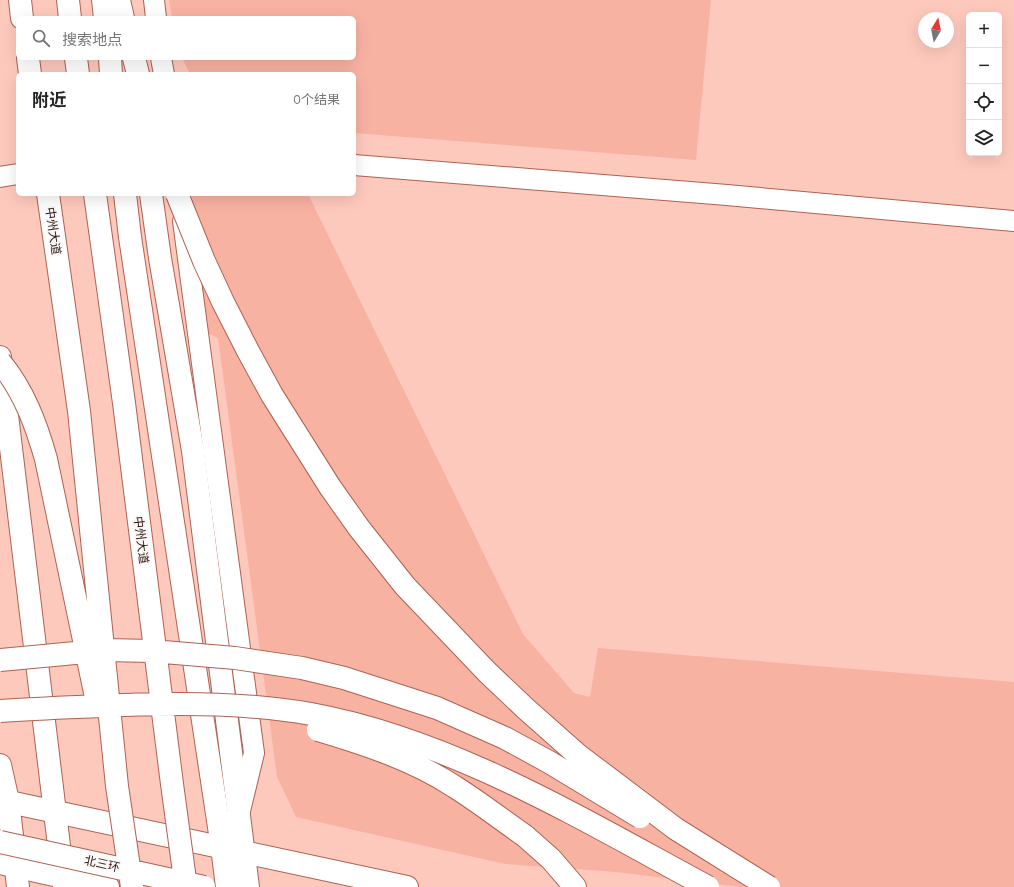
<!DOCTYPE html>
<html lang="zh">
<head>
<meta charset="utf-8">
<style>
	body { margin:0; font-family:"Work Sans","Noto Sans SC",sans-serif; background:#f6f6f6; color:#222 }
	.controls { position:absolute; right:12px; top:12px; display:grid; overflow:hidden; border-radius:6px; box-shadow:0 4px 16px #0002 }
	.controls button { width:36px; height:36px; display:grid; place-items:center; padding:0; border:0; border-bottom:1px solid #e0e0e0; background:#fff; color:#222; font:20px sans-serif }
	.compass { position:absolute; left:918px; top:12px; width:36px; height:36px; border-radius:50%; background:#fff; box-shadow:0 4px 16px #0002; rotate:10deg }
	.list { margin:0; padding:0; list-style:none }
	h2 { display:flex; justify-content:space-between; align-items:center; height:52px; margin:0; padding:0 16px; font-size:17px }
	h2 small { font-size:13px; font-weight:400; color:#767676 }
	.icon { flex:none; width:22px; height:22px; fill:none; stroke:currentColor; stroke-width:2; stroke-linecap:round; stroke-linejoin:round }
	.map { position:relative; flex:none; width:1014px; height:887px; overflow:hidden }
	.search { position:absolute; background:#fff; box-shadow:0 4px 16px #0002; left:16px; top:16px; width:340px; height:44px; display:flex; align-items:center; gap:10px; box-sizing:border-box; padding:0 14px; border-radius:6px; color:#767676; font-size:15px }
	.panel { position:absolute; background:#fff; box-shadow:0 4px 16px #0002; left:16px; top:72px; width:340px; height:124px; border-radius:6px }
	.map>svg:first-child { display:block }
	.green { fill:#f8b2a2 }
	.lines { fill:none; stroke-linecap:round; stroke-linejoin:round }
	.street-casing { stroke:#b06151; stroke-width:22 }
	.secondary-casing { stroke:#b06151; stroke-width:24 }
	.primary-casing { stroke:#b06151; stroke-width:24 }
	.highway-casing { stroke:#b06151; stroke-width:24 }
	.street { stroke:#fff; stroke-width:20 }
	.secondary { stroke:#fff; stroke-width:22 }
	.primary { stroke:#fff; stroke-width:22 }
	.highway { stroke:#fff; stroke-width:22 }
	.highway-bridge-casing { stroke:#b06151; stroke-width:24; stroke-linecap:butt }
	.highway-bridge { stroke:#fff; stroke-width:22 }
	.labels { text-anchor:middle; stroke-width:4; stroke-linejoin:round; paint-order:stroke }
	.street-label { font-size:12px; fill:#35150f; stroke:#f8f8f8 }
</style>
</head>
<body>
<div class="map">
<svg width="1014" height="887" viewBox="0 0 1014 887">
	<rect width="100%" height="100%" fill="#fec9bd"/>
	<path class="green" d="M169,0H711L696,160L354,133V74H190L182,58H354V18H172Z
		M192,194H308L523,634L574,693L590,697L598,648L1014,682V887H740L615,872L505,864L296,817L277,777L218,338L203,331L186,254Z"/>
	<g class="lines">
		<g class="street-casing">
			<path id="street" d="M154,0L156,18
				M161,58L164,74
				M354,165L727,195L1014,221
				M0,177L18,174
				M183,221L254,753L240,811"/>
		</g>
		<g class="secondary-casing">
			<path id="secondary" d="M151,194L160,258L193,451L248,887
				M0,765L8,801L18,887
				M0,800L407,887"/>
		</g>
		<g class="primary-casing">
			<path id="primary" d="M103,0L105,18
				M110,58L111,74
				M125,194L130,237L222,847L227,887
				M0,357L64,887
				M0,863L108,887"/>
		</g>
		<g class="highway-casing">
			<path id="highway" d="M20,0L22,18
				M68,0L70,18
				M119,0L123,18
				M28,58L30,74
				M76,58L78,74
				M134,58L138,74
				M525,836L551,859L575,887"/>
		</g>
		<use href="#street" class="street"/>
		<use href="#secondary" class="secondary"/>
		<use href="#primary" class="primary"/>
		<use href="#highway" class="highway"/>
		<g class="highway-bridge-casing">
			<path id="highway-bridge" d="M48,194L79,411L117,786L132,887
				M95,194L124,403L172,784L186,887
				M177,194L204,261L223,302L248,351L272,395L330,487L359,528L405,586L487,672L526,709L578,755L676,829L769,887
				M0,362C24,391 36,424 46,459L97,702
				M0,660L107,650L152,651L235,658L302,668L344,678L437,708L505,738L549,762L640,817
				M0,711C41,708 82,707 124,705C186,703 249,703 311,714C453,740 583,820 708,887
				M318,730C365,744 414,760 455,787C479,802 502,820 525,836
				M0,842L204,887"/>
		</g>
		<use href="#highway-bridge" class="highway-bridge"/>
	</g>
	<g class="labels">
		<g class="street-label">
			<text transform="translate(53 231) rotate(82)" y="4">中州大道</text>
			<text transform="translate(141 540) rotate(83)" y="4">中州大道</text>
			<text transform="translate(102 864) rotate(13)" y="4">北三环</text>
		</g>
	</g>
</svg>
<div class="controls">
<button>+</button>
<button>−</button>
<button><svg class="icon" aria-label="locate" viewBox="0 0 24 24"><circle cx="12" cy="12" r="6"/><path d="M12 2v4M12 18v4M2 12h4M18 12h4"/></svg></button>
<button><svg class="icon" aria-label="layers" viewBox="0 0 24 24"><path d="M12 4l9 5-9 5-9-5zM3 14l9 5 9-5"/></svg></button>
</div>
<svg class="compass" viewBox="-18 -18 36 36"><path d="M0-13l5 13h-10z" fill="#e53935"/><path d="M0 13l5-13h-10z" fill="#767676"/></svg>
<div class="search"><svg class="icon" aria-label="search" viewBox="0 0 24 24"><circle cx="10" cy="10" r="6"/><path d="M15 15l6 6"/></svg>搜索地点</div>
<section class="panel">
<h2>附近<small>0个结果</small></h2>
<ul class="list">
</ul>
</section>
</div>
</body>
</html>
